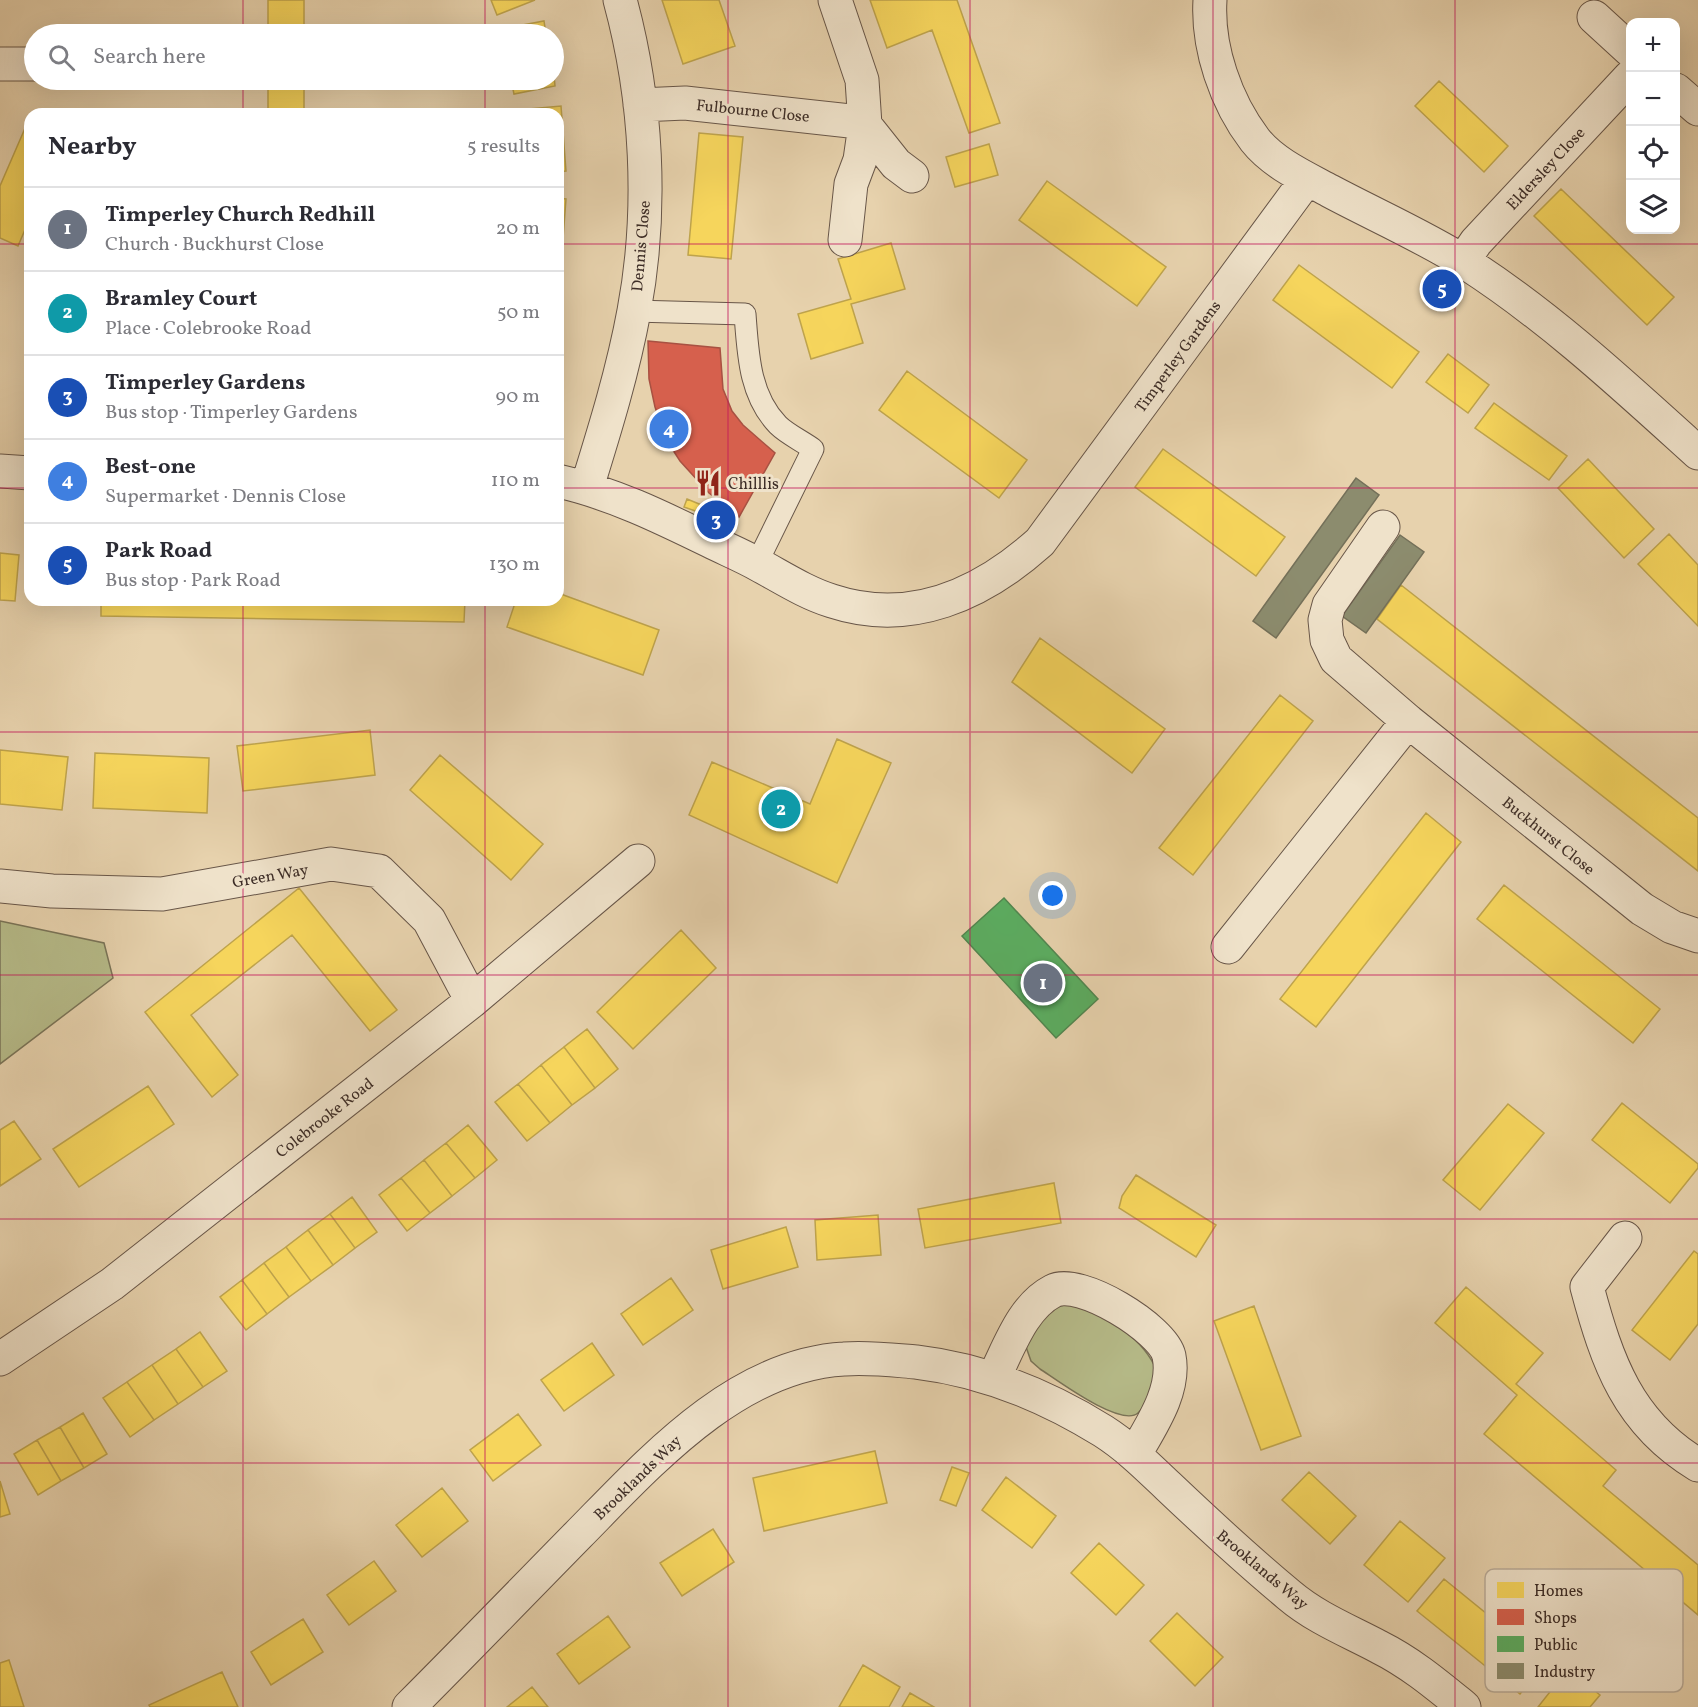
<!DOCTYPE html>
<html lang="en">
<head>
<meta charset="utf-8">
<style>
	body { margin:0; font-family:Vollkorn,serif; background:#f7f7f7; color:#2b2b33 }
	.controls { position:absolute; right:18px; top:18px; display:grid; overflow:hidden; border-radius:12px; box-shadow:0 6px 24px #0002 }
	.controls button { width:54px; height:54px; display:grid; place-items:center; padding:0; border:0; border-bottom:2px solid #e1e1e2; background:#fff; color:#2b2b33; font:30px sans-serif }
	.you { position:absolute; left:1053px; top:896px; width:21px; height:21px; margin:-15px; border:4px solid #fff; border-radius:50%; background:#1a73e8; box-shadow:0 0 0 9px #1a73e833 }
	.badge { display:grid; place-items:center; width:39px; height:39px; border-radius:50%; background:#8f2418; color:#fff; font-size:20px; font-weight:700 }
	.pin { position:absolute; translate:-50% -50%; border:3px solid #fff; box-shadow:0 2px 6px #0006 }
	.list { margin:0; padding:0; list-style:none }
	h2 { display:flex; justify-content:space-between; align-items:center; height:78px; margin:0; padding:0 24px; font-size:26px }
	h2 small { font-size:20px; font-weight:400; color:#7c7c81 }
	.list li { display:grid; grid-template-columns:39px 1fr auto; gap:18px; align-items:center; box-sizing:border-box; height:84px; padding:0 24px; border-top:2px solid #e1e1e2 }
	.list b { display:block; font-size:22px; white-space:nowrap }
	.list p { margin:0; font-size:20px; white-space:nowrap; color:#7c7c81 }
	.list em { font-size:20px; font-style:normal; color:#7c7c81 }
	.icon { flex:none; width:33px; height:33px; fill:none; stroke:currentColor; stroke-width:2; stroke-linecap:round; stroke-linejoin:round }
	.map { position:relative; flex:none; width:1698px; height:1707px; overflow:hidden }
	.search { position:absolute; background:#fff; box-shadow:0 6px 24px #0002; left:24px; top:24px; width:540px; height:66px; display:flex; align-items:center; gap:15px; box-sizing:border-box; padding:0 21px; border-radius:33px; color:#7c7c81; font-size:22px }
	.panel { position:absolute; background:#fff; box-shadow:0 6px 24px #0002; left:24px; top:108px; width:540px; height:498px; border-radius:18px }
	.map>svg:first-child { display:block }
	.green { fill:#b6bb89; stroke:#7a7458; stroke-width:1.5 }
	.homes { fill:#f6d55c; stroke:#bea34c; stroke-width:1.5 }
	.shops { fill:#d6604d; stroke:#a85142; stroke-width:1.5 }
	.public { fill:#5aae61; stroke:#518750; stroke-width:1.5 }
	.industry { fill:#8c8c6e; stroke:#747059; stroke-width:1.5 }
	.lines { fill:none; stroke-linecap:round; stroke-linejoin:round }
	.service-casing { stroke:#685648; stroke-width:23 }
	.minor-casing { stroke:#685648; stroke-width:35 }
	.service { stroke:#efe2ca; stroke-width:21 }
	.minor { stroke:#efe2ca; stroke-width:33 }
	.grid { fill:none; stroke:#c2185b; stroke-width:1.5; stroke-opacity:0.55 }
	.labels { text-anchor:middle; stroke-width:6; stroke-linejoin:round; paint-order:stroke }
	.street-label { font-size:16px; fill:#3d2d27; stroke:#efe2ca }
	.poi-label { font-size:16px; fill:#3d2d27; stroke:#efe2ca; text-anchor:start }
	.key { fill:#efe2ca; stroke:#baac99; stroke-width:1.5 }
	.key-label { font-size:16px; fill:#3d2d27 }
</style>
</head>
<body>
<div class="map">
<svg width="1698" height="1707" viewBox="0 0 1698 1707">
	<rect width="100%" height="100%" fill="#e7d2ad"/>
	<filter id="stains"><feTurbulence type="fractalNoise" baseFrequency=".00333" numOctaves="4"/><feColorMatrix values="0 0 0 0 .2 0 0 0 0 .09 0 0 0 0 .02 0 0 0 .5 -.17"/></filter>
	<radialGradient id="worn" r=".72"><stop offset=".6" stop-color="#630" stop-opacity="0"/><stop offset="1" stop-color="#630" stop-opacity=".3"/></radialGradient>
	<path class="green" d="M0,921L104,943L113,978L0,1064Z
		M1074,1302C1107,1319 1142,1335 1157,1371C1153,1384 1149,1403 1138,1413C1121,1428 1057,1380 1040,1369L1031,1361L1025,1344L1041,1312Z"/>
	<path class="homes" d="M268,0H304V34H268Z
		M491,0H535L497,15Z
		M662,0H719L735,46L683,64Z
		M870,0H957L1000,123L969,133L932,30L887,48Z
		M544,21L546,34H503L502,29Z
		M554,75L555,86L514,94L511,80H554Z
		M268,80H304V114H268Z
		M1439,81L1508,146L1484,172L1415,106Z
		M561,106L566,171L558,172V114H518V110Z
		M26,126L30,128V218L18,246L0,238V186Z
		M699,133L743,137L731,259L688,255Z
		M989,144L998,175L955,187L946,157Z
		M1047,181L1166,267L1137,306L1019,220Z
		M1561,189L1674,297L1647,325L1534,216Z
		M558,198L566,199L561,265L558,264Z
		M891,243L905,289L851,304L863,343L811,359L798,314L851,299L838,259Z
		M1299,265L1419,352L1392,388L1273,300Z
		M1445,284L1462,291L1459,298L1442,291Z
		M1448,354L1489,385L1468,413L1426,382Z
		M907,371L1027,460L999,498L879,410Z
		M1494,403L1567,456L1549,480L1475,428Z
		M1163,449L1285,537L1256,576L1135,487Z
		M1588,459L1654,529L1624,558L1558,488Z
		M687,499L704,506L701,513L684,507Z
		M1669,534L1698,565V626L1638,564Z
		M0,553L19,555L15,601L0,600Z
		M1401,585L1698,818V871L1377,619Z
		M558,593L659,630L643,675L507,627L516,600H558Z
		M101,600H465L464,622L101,616Z
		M1040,638L1165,729L1132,773L1012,682Z
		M1280,695L1313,721L1193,875L1159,848Z
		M370,730L375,775L243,791L237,746Z
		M837,739L891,763L837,883L689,815L712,762L810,804Z
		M0,750L68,757L62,810L0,804Z
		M95,753L209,758L207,813L93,808Z
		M440,755L543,844L511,880L410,790Z
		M1426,813L1461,842L1316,1027L1280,999Z
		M1504,885L1660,1009L1633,1043L1477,919Z
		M299,888L397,1010L370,1031L292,935L191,1015L238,1075L212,1097L145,1012Z
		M681,930L716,968L633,1049L597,1012Z
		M587,1029L618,1069L595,1088L564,1047Z
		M564,1047L595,1088L572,1105L541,1065Z
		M541,1065L572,1105L550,1123L518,1084Z
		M518,1084L550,1123L527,1141L495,1102Z
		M148,1086L174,1124L79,1187L53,1149Z
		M1622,1103L1698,1164V1168L1670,1203L1592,1140Z
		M1508,1104L1544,1133L1480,1210L1443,1180Z
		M14,1121L41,1159L0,1186V1130Z
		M468,1125L497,1160L475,1178L446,1143Z
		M446,1143L475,1178L452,1196L424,1160Z
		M424,1160L452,1196L430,1213L401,1178Z
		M1136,1175L1216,1225L1196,1257L1119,1208L1122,1196Z
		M401,1178L430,1213L407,1231L379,1195Z
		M1054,1183L1061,1223L925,1248L918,1209Z
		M352,1197L377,1232L355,1248L330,1214Z
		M330,1214L355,1248L333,1265L308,1230Z
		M878,1215L881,1255L817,1260L815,1220Z
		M786,1227L798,1267L723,1289L711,1250Z
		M308,1230L333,1265L311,1281L286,1247Z
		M286,1247L311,1281L289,1297L264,1263Z
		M1694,1251L1698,1254V1324L1670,1360L1632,1330Z
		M264,1263L289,1297L267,1314L242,1280Z
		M671,1278L693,1310L643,1345L621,1314Z
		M242,1280L267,1314L246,1330L220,1297Z
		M1466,1287L1543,1353L1516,1384L1616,1470L1603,1486L1698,1565V1615L1484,1434L1517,1395L1435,1323Z
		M1254,1306L1301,1436L1261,1450L1214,1321Z
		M200,1332L227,1371L203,1387L176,1349Z
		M592,1343L614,1375L564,1411L541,1380Z
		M176,1349L203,1387L178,1404L152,1365Z
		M152,1365L178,1404L154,1420L127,1382Z
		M127,1382L154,1420L130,1437L103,1398Z
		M83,1413L107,1454L84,1468L60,1427Z
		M518,1414L541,1445L493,1481L470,1450Z
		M60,1427L84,1468L61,1481L37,1440Z
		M37,1440L61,1481L38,1495L14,1454Z
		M875,1451L887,1503L764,1531L753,1478Z
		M952,1467L969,1473L956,1506L940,1500Z
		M1309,1472L1356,1516L1330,1544L1282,1500Z
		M1006,1477L1056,1516L1032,1548L982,1510Z
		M0,1481L10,1514L0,1517Z
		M442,1488L468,1521L422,1557L396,1525Z
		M1400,1521L1445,1558L1408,1602L1364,1565Z
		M713,1529L734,1562L682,1596L660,1563Z
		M1099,1543L1144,1585L1116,1615L1071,1573Z
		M374,1561L396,1591L349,1625L327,1595Z
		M1444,1579L1546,1662L1520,1694L1417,1611Z
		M1177,1613L1223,1657L1195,1686L1150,1641Z
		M608,1616L630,1647L579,1684L557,1654Z
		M303,1619L323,1652L271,1685L251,1652Z
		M9,1660L24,1707H0V1663Z
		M863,1665L900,1687L889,1707H839Z
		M1568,1669L1600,1695L1590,1707H1538Z
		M222,1672L238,1707H150L149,1705Z
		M532,1687L548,1707H507Z
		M910,1693L934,1707H902Z"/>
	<path class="shops" d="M648,341L720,348L723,389L732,411L743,425L775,453L739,517L709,493L680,461L667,441L655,407L649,379Z"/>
	<path class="public" d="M1004,898L1098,999L1056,1038L962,936Z"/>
	<path class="industry" d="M1356,478L1379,495L1276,638L1253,621Z
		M1400,535L1424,552L1366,633L1342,616Z"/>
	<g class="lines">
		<g class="service-casing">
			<path id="service" d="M634,311L745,314C748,353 749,395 778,425C787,434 802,441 813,449L757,563"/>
		</g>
		<g class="minor-casing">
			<path id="minor" d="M835,0L862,80L865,125L860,160L851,184L845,240
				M1210,0C1207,48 1226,102 1255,140C1273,163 1304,177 1330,191C1375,215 1423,236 1466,263C1550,317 1624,386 1698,453
				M1594,17L1630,50
				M0,64H34
				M1676,90L1698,109
				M640,105L685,103L850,121L865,125L896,164L912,176
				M1463,261L1476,242L1630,77
				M0,471L30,473
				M558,481C612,493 661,517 710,541C726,549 743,556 759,565C783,578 806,593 832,601C911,627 982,594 1040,542L1307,179
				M587,487C605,429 623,371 634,311C653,210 647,99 620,0
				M1383,527L1329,605L1325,620L1327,640L1336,659L1408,721L1642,909L1672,927L1698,936
				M0,886L52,891L162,894L331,864L379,871L429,920L472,1001
				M1228,947L1408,721
				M1625,1238L1587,1287C1607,1362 1628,1423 1698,1465
				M0,1359L112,1284L472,1001L638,861
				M994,1377C1009,1348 1022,1307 1053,1291C1079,1277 1163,1329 1169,1356C1176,1390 1151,1426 1135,1454
				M409,1707C466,1650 522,1592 578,1535C649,1463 735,1365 844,1359C868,1357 892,1360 916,1362C984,1370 1045,1395 1103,1431C1128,1447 1147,1466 1168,1486C1207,1523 1247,1560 1289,1595C1316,1618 1349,1631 1379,1647C1411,1663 1437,1685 1464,1707"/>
		</g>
		<use href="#service" class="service"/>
		<use href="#minor" class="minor"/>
	</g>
	<path class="grid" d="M243,0V34M485,0V34M728,0V1707M970,0V1707M1213,0V1707M1455,0V1707M243,80V114M485,80V114M0,244H30M558,244H1698M0,488H30M558,488H1698M243,600V1707M485,600V1707M0,732H1698M0,975H1698M0,1219H1698M0,1463H1698"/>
	<defs>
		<g id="restaurant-bare" transform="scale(2.07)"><path d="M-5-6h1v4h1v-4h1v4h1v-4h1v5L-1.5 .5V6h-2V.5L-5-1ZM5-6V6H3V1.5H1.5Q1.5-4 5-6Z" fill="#8f2418" stroke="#efe2ca" stroke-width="2.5" paint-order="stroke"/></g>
	</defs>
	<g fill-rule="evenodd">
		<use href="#restaurant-bare" x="708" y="483"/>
	</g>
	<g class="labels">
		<g class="street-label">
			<text transform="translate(753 110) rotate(6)" y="6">Fulbourne Close</text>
			<text transform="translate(1545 168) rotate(-47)" y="6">Eldersley Close</text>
			<text transform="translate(640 246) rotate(-85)" y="6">Dennis Close</text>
			<text transform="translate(1177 356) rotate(-54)" y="6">Timperley Gardens</text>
			<text transform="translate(1549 835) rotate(39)" y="6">Buckhurst Close</text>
			<text transform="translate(270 875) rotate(-10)" y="6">Green Way</text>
			<text transform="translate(324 1117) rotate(-38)" y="6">Colebrooke Road</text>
			<text transform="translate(637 1477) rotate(-44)" y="6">Brooklands Way</text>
			<text transform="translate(1263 1569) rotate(40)" y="6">Brooklands Way</text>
		</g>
		<g class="poi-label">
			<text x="728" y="489">Chilllis</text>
		</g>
	</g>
	<rect x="1485" y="1569" width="198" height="123" rx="9" class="key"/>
	<rect x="1497" y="1582" width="27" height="16" fill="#f6d55c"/>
	<rect x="1497" y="1609" width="27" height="16" fill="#d6604d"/>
	<rect x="1497" y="1636" width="27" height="16" fill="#5aae61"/>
	<rect x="1497" y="1663" width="27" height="16" fill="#8c8c6e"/>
	<g class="key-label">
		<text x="1534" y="1596">Homes</text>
		<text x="1534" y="1623">Shops</text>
		<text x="1534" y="1650">Public</text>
		<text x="1534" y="1677">Industry</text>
	</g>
	<rect width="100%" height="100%" filter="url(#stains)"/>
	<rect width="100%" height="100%" fill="url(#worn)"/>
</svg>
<div class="controls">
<button>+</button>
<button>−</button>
<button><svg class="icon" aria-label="locate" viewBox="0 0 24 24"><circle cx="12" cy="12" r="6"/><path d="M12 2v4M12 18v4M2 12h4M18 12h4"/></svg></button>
<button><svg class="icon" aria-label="layers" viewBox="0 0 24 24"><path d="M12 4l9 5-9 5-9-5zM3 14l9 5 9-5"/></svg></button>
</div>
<div class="you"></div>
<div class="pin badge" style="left:1043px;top:983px;background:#6b7280">1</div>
<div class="pin badge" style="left:781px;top:809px;background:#0f9aa8">2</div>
<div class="pin badge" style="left:716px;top:520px;background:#1a4fb4">3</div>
<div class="pin badge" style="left:669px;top:429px;background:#3f7fe0">4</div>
<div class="pin badge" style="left:1442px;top:289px;background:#1a4fb4">5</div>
<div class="search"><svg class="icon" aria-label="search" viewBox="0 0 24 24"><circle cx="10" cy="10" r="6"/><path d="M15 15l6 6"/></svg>Search here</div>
<section class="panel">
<h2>Nearby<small>5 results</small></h2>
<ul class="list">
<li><span class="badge" style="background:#6b7280">1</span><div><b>Timperley Church Redhill</b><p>Church · Buckhurst Close</p></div><em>20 m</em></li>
<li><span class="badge" style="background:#0f9aa8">2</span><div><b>Bramley Court</b><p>Place · Colebrooke Road</p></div><em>50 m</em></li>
<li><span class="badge" style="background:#1a4fb4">3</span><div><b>Timperley Gardens</b><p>Bus stop · Timperley Gardens</p></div><em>90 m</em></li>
<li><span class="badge" style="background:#3f7fe0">4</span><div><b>Best-one</b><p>Supermarket · Dennis Close</p></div><em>110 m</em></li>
<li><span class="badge" style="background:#1a4fb4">5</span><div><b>Park Road</b><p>Bus stop · Park Road</p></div><em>130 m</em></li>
</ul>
</section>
</div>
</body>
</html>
